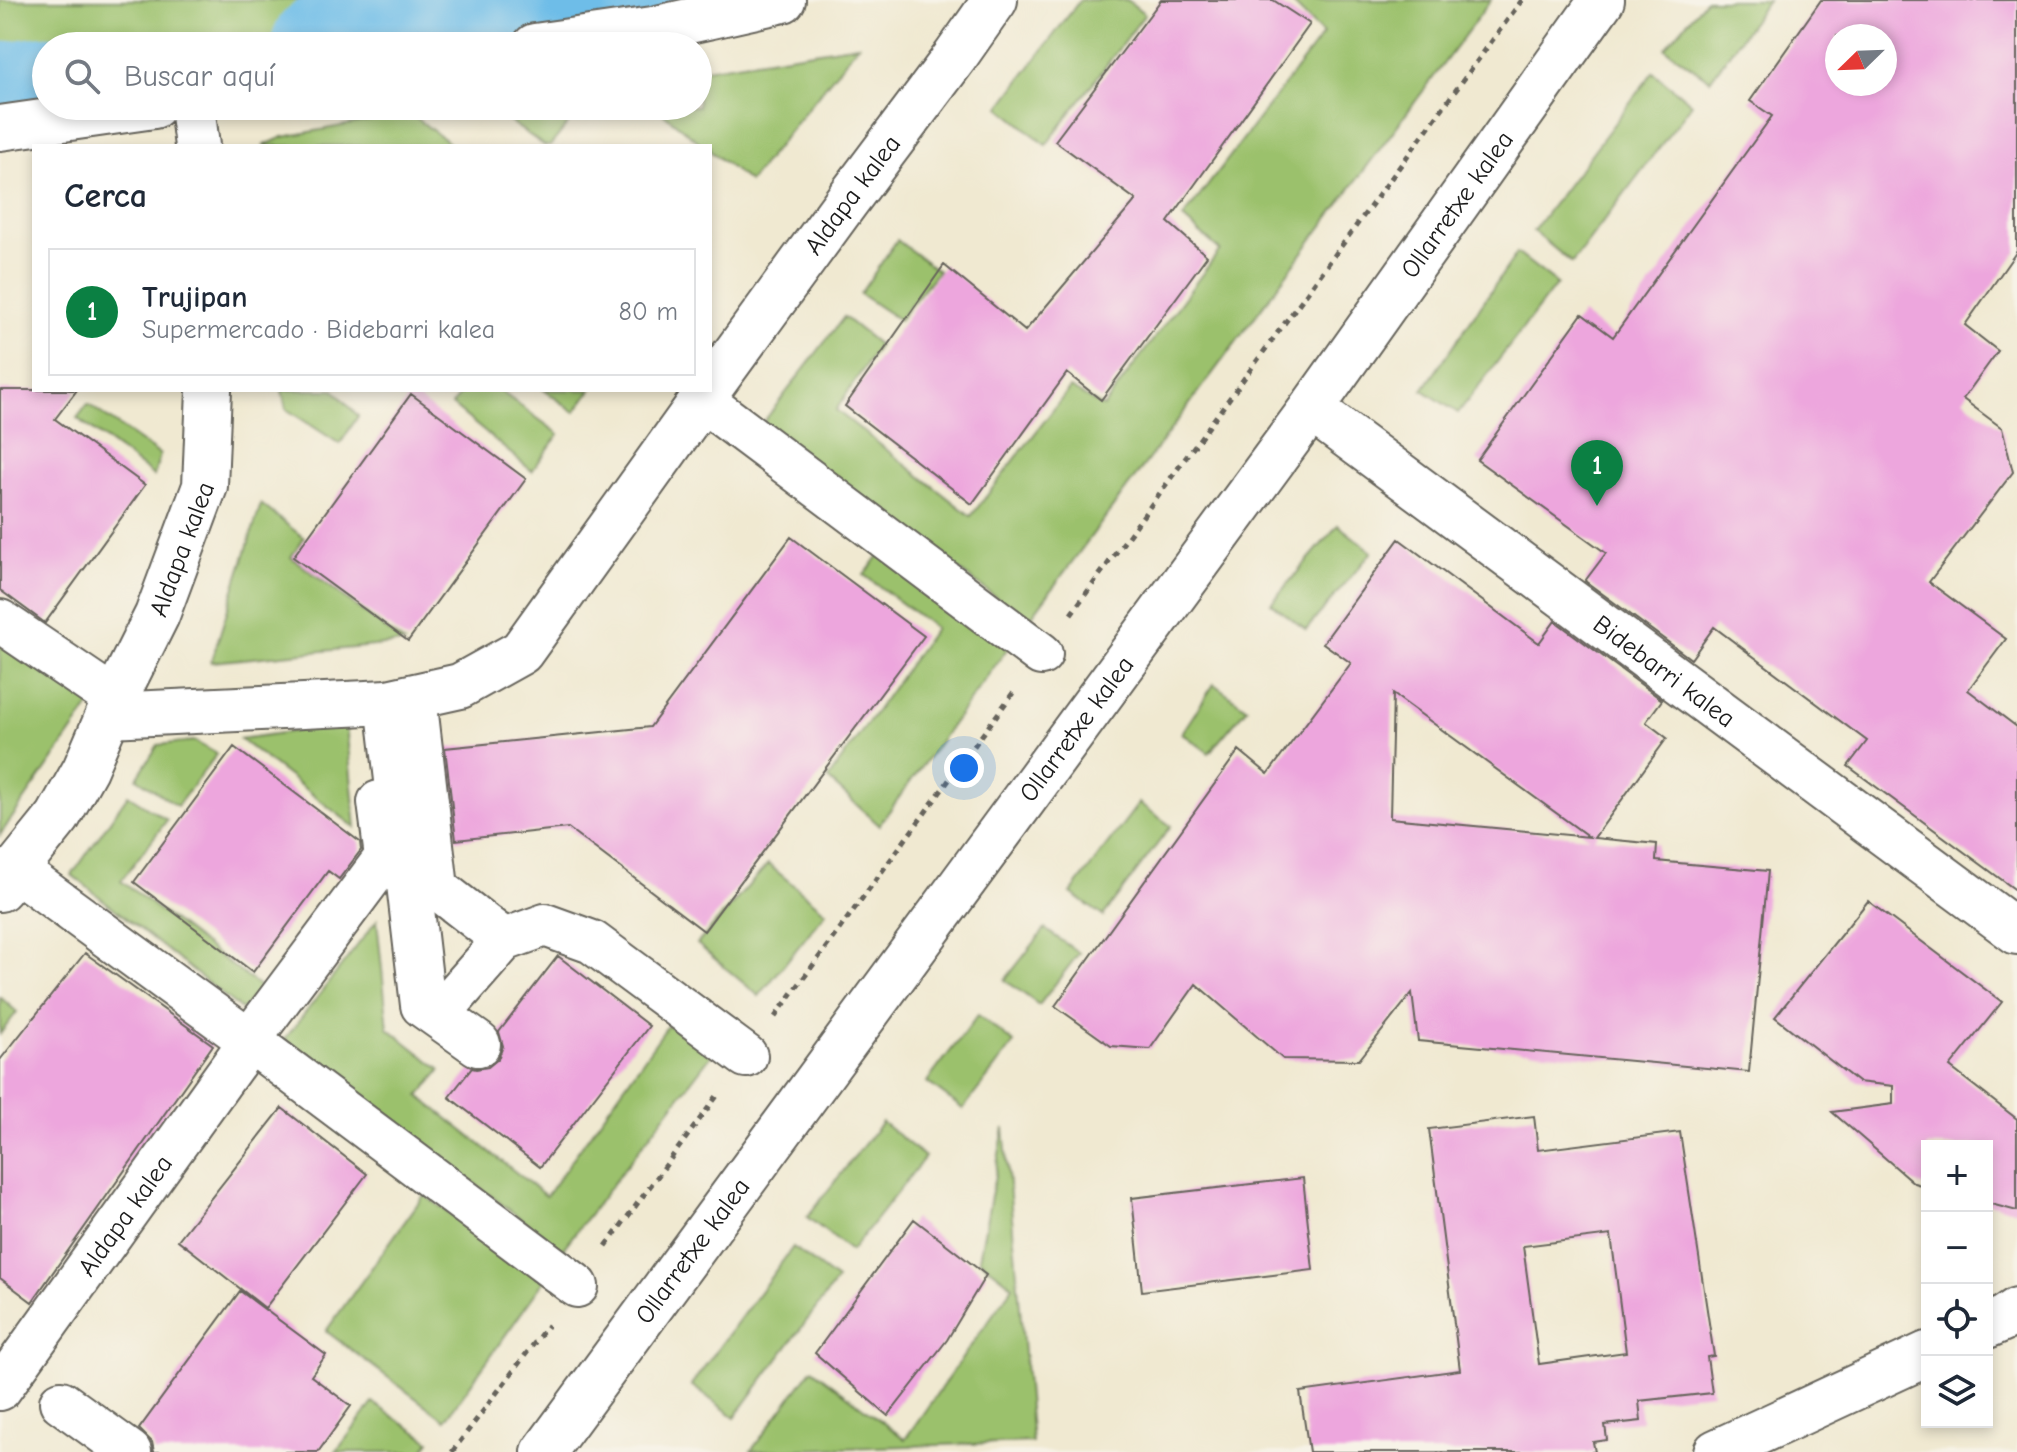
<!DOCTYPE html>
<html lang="es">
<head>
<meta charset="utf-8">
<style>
	body { margin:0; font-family:"Comic Neue",sans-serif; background:#f2f2f3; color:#1f2937 }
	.controls { position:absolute; right:24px; bottom:24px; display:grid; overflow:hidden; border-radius:0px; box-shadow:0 4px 12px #0003 }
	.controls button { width:72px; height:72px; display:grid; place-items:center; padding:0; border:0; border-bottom:2px solid #e0e1e3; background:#fff; color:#1f2937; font:40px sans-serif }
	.compass { position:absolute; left:1825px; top:24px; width:72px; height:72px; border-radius:50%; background:#fff; box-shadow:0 4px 12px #0003; rotate:247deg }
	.you { position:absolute; left:964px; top:768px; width:28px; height:28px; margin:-20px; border:6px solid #fff; border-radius:50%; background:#1a73e8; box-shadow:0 0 0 12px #1a73e833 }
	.badge { display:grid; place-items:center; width:52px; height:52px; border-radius:50%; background:#0b8043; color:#fff; font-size:26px; font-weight:700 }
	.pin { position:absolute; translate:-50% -66px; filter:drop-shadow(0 2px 4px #0008) }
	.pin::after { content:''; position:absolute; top:42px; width:28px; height:24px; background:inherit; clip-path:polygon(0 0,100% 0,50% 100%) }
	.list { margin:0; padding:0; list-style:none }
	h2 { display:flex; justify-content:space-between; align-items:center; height:104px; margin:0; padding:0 32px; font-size:34px }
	h2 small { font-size:26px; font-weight:400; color:#747a83 }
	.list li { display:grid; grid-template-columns:52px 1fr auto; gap:24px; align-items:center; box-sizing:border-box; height:128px; margin:0 16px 16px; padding:0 16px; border:2px solid #e0e1e3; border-radius:0px }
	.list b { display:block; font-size:30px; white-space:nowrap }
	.list p { margin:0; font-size:26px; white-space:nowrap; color:#747a83 }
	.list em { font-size:26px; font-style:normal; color:#747a83 }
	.icon { flex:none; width:44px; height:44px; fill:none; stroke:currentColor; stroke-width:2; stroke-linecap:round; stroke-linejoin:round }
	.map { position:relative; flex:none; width:2017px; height:1452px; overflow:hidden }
	.search { position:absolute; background:#fff; box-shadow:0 4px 12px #0003; left:32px; top:32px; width:680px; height:88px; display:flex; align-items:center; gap:20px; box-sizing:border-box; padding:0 28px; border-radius:44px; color:#747a83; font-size:30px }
	.panel { position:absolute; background:#fff; box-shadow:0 4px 12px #0003; left:32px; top:144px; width:680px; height:248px; border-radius:0px }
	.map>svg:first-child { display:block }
	.green { fill:#9bc16c; stroke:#5c6e44; stroke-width:2 }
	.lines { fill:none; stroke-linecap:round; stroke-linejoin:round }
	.river { stroke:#6ebde8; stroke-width:102 }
	.building { fill:#eda6dd; fill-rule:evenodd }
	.pedestrian-casing { stroke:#66645b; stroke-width:46 }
	.minor-casing { stroke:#66645b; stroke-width:48 }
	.tertiary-casing { stroke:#66645b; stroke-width:48 }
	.path { stroke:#66645b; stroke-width:5; stroke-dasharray:6 6; stroke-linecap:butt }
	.pedestrian { stroke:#fff; stroke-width:42 }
	.minor { stroke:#fff; stroke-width:44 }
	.tertiary { stroke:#fff; stroke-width:44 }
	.labels { text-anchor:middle; stroke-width:7; stroke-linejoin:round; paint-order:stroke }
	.street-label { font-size:26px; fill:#1c1c1c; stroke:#f7f3e8 }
</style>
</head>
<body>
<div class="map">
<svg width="2017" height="1452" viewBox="0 0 2017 1452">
	<rect width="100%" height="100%" fill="#f7f3e8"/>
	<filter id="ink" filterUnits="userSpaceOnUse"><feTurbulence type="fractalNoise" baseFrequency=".0125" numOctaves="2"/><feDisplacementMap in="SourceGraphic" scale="16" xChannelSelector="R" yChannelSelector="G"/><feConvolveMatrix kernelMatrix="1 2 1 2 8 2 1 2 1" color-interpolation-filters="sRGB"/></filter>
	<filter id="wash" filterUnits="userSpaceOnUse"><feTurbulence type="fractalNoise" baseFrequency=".006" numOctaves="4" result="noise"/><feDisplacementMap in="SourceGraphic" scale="32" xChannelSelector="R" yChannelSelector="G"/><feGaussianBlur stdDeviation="1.8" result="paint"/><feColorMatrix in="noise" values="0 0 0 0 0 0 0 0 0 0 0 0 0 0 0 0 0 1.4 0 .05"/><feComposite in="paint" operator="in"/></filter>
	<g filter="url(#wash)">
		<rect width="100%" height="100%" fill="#f0e9d1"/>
		<path class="green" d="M0,0H632L327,46H46V89L0,97Z
			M1080,0H1127L1145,14L1046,145L1000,107Z
			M1289,0H1491L1028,621L762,424L844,317L879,345L836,410L971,516L1070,388L1103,407L1220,250L1183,218L1323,34Z
			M1706,0H1768L1710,80L1665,48Z
			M858,45L749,182L710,151V146H704L654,106H698V70Z
			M1653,72L1692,104L1572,263L1533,231Z
			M487,106H582L550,146H545Z
			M410,113L453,146H263L283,137Z
			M897,240L938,271L899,320L860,294Z
			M1517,253L1557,284L1458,413L1423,390Z
			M282,390H334L358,416L340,444L286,409Z
			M464,390H499L559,434L532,471L452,405Z
			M544,390H591L575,412Z
			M88,404L160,455L154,476L77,418Z
			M261,504L304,538L291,557L404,643L211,662Z
			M1338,525L1372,552L1306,630L1271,603Z
			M886,547L1010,645L879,825L828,779L935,628L864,575Z
			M0,605L109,679L0,835Z
			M1214,684L1247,708L1209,753L1182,733Z
			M346,724L356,828L240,739Z
			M194,741L217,754L177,806L137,778L158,745Z
			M128,795L167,820L121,881L261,988L242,1010L72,875Z
			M1139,803L1171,826L1103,916L1071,893Z
			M768,864L826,912L759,996L697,944Z
			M377,920L388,1028L441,1070L419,1096L546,1196L668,1025L712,1054L562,1250L285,1039Z
			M1045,929L1079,953L1039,1005L1005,980Z
			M0,997L17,1012L0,1034Z
			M978,1015L1014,1043L963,1109L927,1082Z
			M882,1122L925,1157L851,1251L807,1217Z
			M1004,1128L1032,1442L751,1451L812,1369L905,1439L1013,1286L979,1259Z
			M424,1195L544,1281L445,1420L326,1331Z
			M793,1247L837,1280L735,1417L691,1385Z
			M373,1403L430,1441L422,1452H336Z"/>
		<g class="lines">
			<path class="river" d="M322,46L632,0
				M0,94L46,87"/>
		</g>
		<g id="blocks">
			<path class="building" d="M1161,0H1273L1310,24L1168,222L1207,256L1101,400L1067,373L972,504L845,406L944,265L1025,331L1136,200L1055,141Z
				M1821,0H2017V251L1965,325L1998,351L1963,399L2002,428L2013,472L1929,582L2006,639L1968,690L2017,727V891L1848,766L1867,741L1714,627L1691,659L1585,581L1606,553L1477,460L1582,314L1613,337L1772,116L1750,101ZM1837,36H1885V84H1837Z
				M0,390H77L55,419L145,485L45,623L0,590Z
				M411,394L526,479L408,641L293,557Z
				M791,537L924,636L704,931L568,828L456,840L445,748L650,727Z
				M1399,539L1539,643L1555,621L1662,700L1646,722L1667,738L1594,838L1657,844L1656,861L1768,871L1749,1072L1418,1041L1412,993L1359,1060L1283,1059L1196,984L1150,1049L1111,1046L1055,1006L1239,750L1268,774L1351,663L1323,643ZM1393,694L1589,837L1390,818Z
				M234,747L360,842L361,850L339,879L328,871L253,972L134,882Z
				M1868,901L2002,1002L1950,1067L2017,1119V1211L1987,1203V1146H1927V1187L1914,1183L1832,1112L1893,1104V1086L1858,1082L1775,1017Z
				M85,953L213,1045L32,1302L0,1278V1060Z
				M558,956L649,1026L540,1167L449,1097L472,1068L476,1069L488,1067L498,1059L503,1046L499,1032Z
				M282,1108L367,1174L265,1308L178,1240Z
				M1534,1116L1538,1150L1680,1132L1714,1356L1707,1357L1712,1393L1639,1401L1641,1421L1605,1425L1607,1440L1593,1442L1595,1452H1309L1300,1392L1460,1370L1429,1129ZM1611,1235L1626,1352L1539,1364L1523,1246Z
				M1303,1178L1313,1270L1142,1291L1132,1198Z
				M914,1219L986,1275L947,1340L888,1416L815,1353Z
				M240,1291L326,1355L311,1376L351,1406L318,1452H154L152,1442L139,1429Z"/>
		</g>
	</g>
	<g filter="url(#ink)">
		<use href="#blocks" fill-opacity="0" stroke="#66645b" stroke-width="2"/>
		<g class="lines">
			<g class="pedestrian-casing">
				<g id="pedestrian">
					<path d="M702,400L1041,654"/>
					<path d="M0,621L115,699"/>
					<path d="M415,697L437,888L504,940"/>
					<path d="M16,870L250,1041"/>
					<path d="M454,997L504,940L545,925L592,942L746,1056"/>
					<path d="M250,1039L386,857L379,802"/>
					<path id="s1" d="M0,1389L250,1041L577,1286"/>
					<path d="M61,1402L130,1452"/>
				</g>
			</g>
			<g class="minor-casing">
				<g id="minor">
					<path d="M535,46L653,29L783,0"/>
					<path d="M192,106L197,146"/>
					<path d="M0,128L154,106"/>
					<path id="s2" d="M710,388L846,202L955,57L995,0"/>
					<path id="s3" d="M1311,409L2017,932"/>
					<path d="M388,702L423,1005L478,1044"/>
					<path d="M109,715L388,702L460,686L521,652L709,390"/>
					<path id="s4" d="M0,889L58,817L85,769L115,699L157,615L205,486L209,390"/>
					<path d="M1987,1326L2005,1318L2017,1310"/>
					<path d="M1716,1452L1927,1354"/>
				</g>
			</g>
			<g class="tertiary-casing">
				<g id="tertiary">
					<path id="s5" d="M544,1452L1311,409L1602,0"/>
				</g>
			</g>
			<path class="path" d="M1071,614L1522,0
				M775,1017L1013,693
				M606,1246L717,1096
				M452,1452L548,1325"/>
			<use href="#pedestrian" class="pedestrian"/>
			<use href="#minor" class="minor"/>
			<use href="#tertiary" class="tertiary"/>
		</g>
	</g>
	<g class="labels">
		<g class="street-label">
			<text dy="9" stroke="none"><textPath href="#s2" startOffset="240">Aldapa kalea</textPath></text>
			<text dy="9" stroke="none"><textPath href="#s5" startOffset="1546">Ollarretxe kalea</textPath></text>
			<text dy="9" stroke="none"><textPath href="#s4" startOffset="388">Aldapa kalea</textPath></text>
			<text dy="9" stroke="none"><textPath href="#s3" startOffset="440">Bidebarri kalea</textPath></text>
			<text dy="9" stroke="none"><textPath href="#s5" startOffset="898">Ollarretxe kalea</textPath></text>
			<text dy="9" stroke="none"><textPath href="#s1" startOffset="214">Aldapa kalea</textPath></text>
			<text dy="9" stroke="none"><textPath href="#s5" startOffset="250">Ollarretxe kalea</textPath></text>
		</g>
	</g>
</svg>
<div class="controls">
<button>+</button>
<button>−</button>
<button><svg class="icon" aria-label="locate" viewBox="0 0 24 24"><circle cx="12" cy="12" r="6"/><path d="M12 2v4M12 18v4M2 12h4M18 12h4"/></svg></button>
<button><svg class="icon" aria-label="layers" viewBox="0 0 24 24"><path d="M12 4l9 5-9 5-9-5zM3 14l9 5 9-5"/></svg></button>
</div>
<svg class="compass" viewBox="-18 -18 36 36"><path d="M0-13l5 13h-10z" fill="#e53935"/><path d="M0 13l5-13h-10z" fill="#747a83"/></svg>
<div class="you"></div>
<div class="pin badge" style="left:1597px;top:506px">1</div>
<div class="search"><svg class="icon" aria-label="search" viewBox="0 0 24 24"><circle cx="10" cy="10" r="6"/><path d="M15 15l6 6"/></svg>Buscar aquí</div>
<section class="panel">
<h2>Cerca<small></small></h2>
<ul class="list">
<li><span class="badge">1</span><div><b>Trujipan</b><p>Supermercado · Bidebarri kalea</p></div><em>80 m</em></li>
</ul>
</section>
</div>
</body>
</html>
